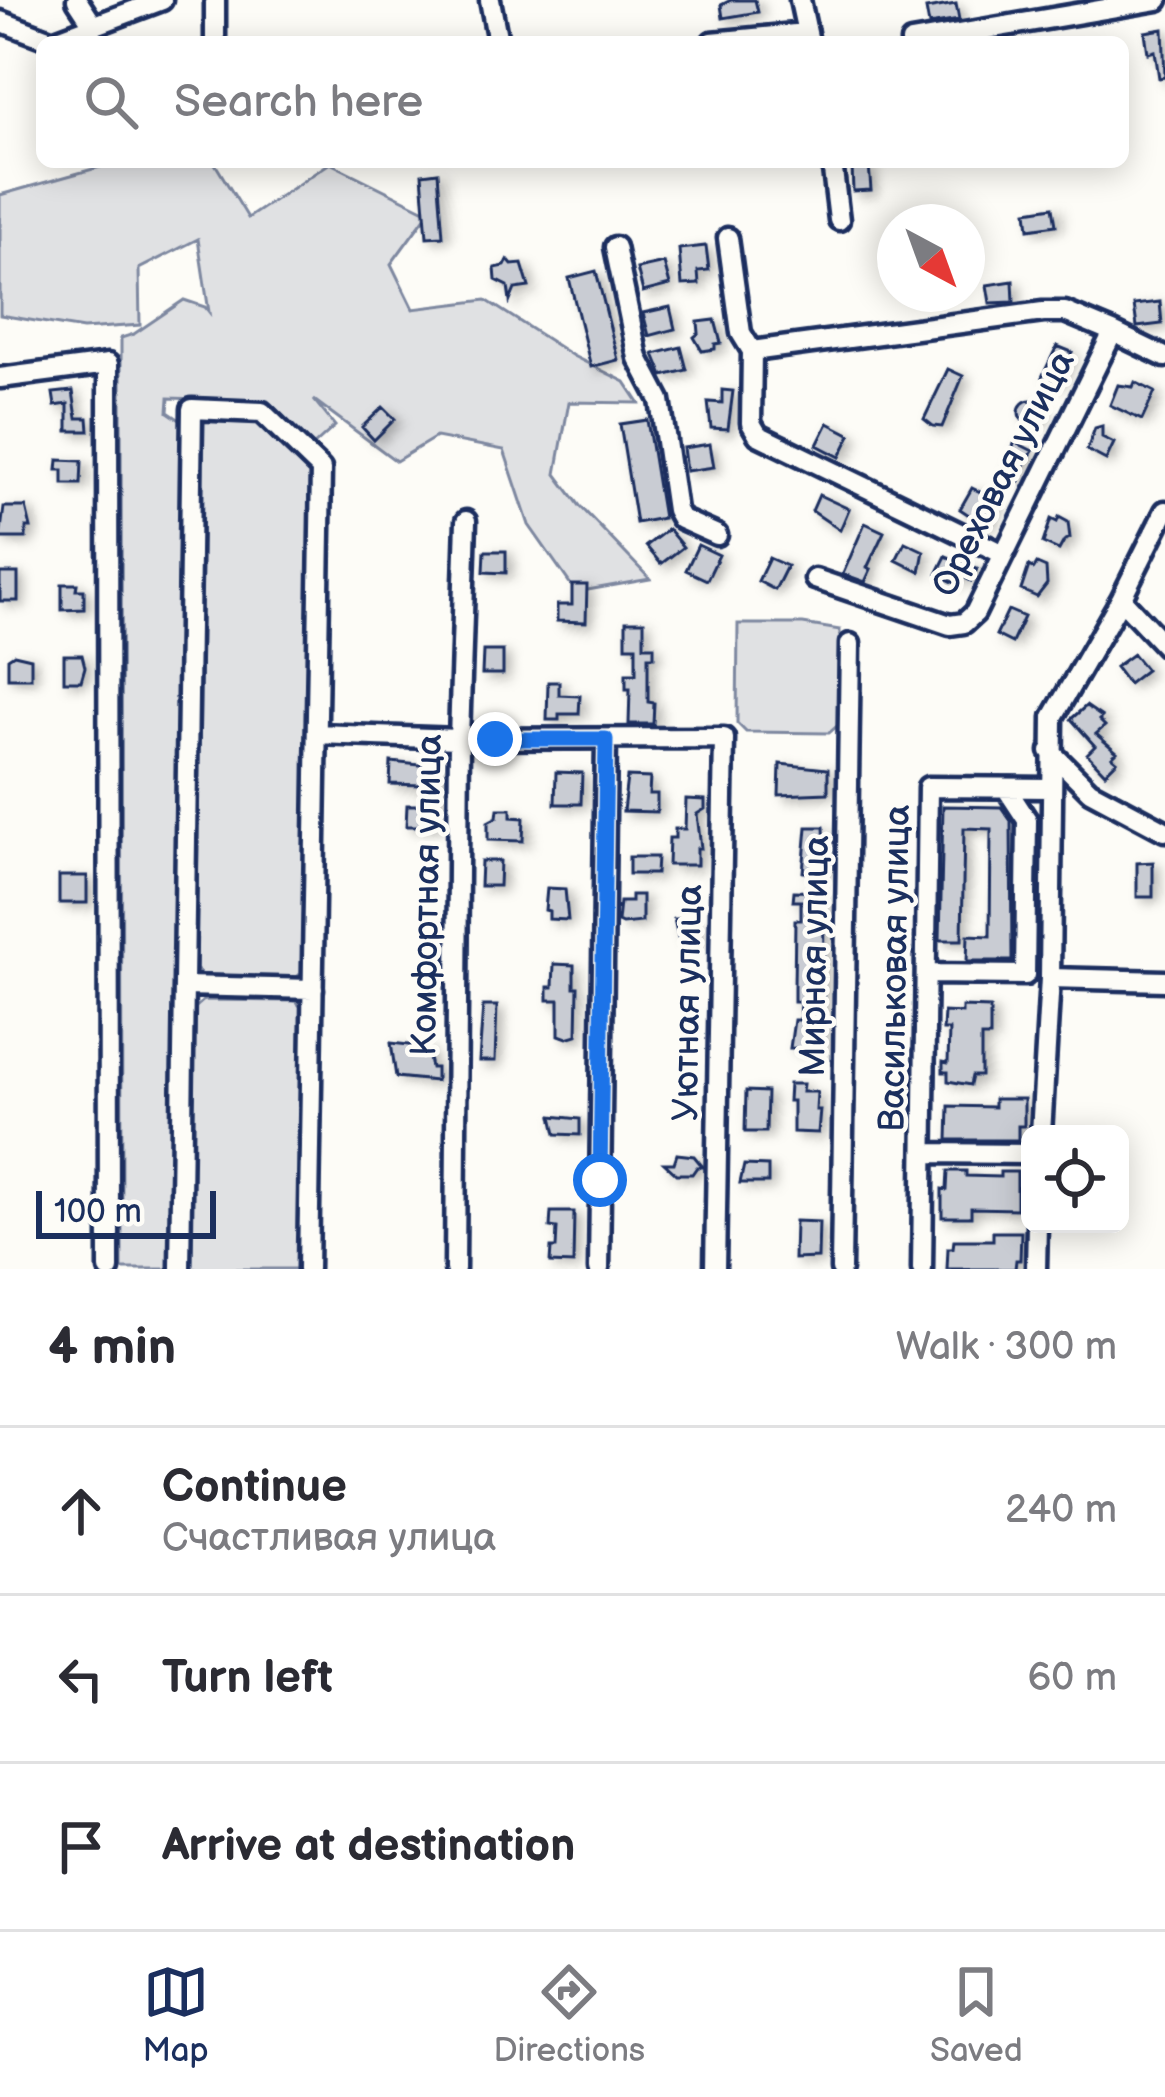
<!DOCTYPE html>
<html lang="en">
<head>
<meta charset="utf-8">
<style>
	body { margin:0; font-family:"Balsamiq Sans",sans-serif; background:#f2f2f3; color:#2b2b33 }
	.controls { position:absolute; right:36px; bottom:36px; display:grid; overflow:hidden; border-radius:18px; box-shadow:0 6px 30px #0003 }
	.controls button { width:108px; height:108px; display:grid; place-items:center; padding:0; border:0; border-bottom:3px solid #e1e1e2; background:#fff; color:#2b2b33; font:60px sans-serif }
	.compass { position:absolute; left:877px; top:204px; width:108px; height:108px; border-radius:50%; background:#fff; box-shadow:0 6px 30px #0003; rotate:139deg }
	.scale { position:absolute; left:36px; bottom:30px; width:180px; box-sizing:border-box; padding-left:12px; border:6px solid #1b2f5e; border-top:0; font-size:33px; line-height:42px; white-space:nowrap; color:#1b2f5e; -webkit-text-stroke:9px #fdfcf7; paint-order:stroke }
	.stop { position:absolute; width:36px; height:36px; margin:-27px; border:9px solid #1a73e8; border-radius:50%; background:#fff }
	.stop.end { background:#1a73e8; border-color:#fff; box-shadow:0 3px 12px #0008 }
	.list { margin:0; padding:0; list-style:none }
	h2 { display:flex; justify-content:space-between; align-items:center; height:156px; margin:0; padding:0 48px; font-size:51px }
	h2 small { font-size:39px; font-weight:400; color:#7c7c81 }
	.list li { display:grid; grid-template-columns:78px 1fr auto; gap:36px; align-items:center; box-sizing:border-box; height:168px; padding:0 48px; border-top:3px solid #e1e1e2 }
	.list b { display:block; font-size:45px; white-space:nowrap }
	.list p { margin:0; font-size:39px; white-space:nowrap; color:#7c7c81 }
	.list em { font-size:39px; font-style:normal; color:#7c7c81 }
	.icon { flex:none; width:66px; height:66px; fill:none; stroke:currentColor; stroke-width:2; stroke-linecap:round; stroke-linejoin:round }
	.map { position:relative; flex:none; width:1165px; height:1269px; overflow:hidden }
	.search { position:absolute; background:#fff; box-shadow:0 6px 30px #0003; left:36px; right:36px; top:36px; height:132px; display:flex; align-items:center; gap:30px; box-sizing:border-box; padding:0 42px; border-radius:18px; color:#7c7c81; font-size:45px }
	.sheet { height:660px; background:#fff }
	nav { display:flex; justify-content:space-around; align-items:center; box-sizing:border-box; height:168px; border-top:3px solid #e1e1e2; background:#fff; font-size:33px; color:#7c7c81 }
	nav a { display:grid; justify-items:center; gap:6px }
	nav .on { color:#1b2f5e }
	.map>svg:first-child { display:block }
	.green { fill:#e0e1e3; stroke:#7e88a0; stroke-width:3 }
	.building { fill:#c9ccd3; stroke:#1b2f5e; stroke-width:3; filter:url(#shadow) }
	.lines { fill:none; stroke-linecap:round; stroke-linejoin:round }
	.minor-casing { stroke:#1b2f5e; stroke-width:27 }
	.minor { stroke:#fdfcf7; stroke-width:18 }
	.route { stroke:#1a73e8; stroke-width:15 }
	.labels { text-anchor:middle; stroke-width:9; stroke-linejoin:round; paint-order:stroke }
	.street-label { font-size:36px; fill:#1b2f5e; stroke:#fdfcf7 }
</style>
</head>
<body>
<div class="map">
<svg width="1165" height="1269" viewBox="0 0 1165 1269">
	<defs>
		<filter id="shadow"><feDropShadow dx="6" dy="4" stdDeviation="6" flood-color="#0004"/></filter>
	</defs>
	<rect width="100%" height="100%" fill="#fdfcf7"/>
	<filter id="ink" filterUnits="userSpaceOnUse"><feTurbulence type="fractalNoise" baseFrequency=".00833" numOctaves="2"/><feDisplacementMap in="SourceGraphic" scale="24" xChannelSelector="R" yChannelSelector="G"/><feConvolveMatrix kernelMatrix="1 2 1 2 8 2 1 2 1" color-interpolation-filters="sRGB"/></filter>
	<g filter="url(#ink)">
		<path class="green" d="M118,162H214L248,218L330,163L429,212L391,264L413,309L486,300L573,356L625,382L639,403L569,402L556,474L580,506L650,579L576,592L529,525L504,450L436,437L396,461L314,400L335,426L313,446L268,401L169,398L168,412L183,422L169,1269H122L121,338L134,334L184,300L205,307L209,312L198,239L139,269L140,325L83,329L0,315V195Z
			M204,421L259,422L312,476L304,970L295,979L205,978L196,969Z
			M738,624H803L840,630L838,725L829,733L746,732L737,723Z
			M204,1000L295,1001L304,1010L300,1269H191L195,1008Z"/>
		<path class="building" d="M731,0H755L758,12L723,18L721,5Z
			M956,4L959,20L929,25L926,9Z
			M1163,29L1165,77L1159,78L1155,51L1148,53L1145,32Z
			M869,165L871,190L853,191L852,167Z
			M438,172L443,236L427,237L422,174Z
			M1053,207L1056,225L1029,229L1027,211Z
			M706,246L709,270L698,271L699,284L682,285L679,249Z
			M508,260L512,265L522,264L529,287L515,289L510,301L508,286L496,280L495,268L505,266Z
			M664,263L670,285L643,292L637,269Z
			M596,271L618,360L591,367L569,278Z
			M1013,281L1014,302L990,303L987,285Z
			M1160,302L1162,324L1137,327L1134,305Z
			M670,307L675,329L649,336L643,313Z
			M715,320L721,343L715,344V349L702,351L694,337L699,333L698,322Z
			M1057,346L1072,352L1057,384L1042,377Z
			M681,347L687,370L663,376L654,354Z
			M948,369L963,376L942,427L933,426L924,419Z
			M1135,382L1155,392L1142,420L1110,405L1118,385L1133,387Z
			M722,390L733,391L728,429L711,428L708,402L722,403Z
			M73,391L77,418H88L89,431H68V404L55,406L53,393Z
			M1019 412a12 12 0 1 1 24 0a12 12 0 1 1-24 0Z
			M383,407L395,419L374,440L362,427Z
			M647,420L663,518L636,523L620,424Z
			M828,423L851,435L840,457L817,445Z
			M1102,426V437L1114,443L1106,460L1087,450L1095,428Z
			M1015,442L1033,451L1018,474L1019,481L1000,472Z
			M710,444L714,467L686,471L683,448Z
			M58,460L82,461L81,484H63V470H57Z
			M972,488L999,501L987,527L960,509Z
			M819,495L849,509L840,530L812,511Z
			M4,507H26L31,528H26V538H0Z
			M1059,517L1068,522L1070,538L1064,541L1059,550L1043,543L1051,519L1057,522Z
			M865,523L884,532L867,568L871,569L865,582L843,574Z
			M668,529L683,547L661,564L646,546Z
			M905,542L924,551L920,572L896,560Z
			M698,545L719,555L707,580L686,570Z
			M485,551H506V573L484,572Z
			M946,556L977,569L971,581L959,575L955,583L937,574Z
			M769,558L787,566L775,590L758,581Z
			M1037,564L1046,568L1047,584L1037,597L1021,590L1029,566L1034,569Z
			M0,573H18V601H0Z
			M62,584H77L76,590H84V609L62,610Z
			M572,585H587L586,622L557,621V605H572Z
			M1008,610L1024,617L1012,643L996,635Z
			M626,621H644V646H654V657H648V702L654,703L653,724H629L630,689H626V674H636V646H626Z
			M483,651H503V674H482Z
			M14,654L31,658V678H8V658Z
			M1133,654L1146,670L1128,684L1115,667Z
			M64,655H82L85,667L81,681H64Z
			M548,682H559V695L580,696L579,714H559V720H547Z
			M1086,706L1102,717L1099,720L1105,726L1096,734L1117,752L1112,757L1117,761L1105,773L1087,754L1095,746L1071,719Z
			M391,762L439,767L436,826H406L407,805H422V785L390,784Z
			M780,764L828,769V793L779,795Z
			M556,772L582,773L581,804H555Z
			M627,777L650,778L649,794H657V812L623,811Z
			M686,799L705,800V809L697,814L701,848H697V865H668L669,838H675V829H685Z
			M943,806L1001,807L1011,821L1012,961H967L968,935L990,936L991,829L964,828L962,940H940Z
			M498,809H511V817L524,818L523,841L488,840V822L497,817Z
			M807,827H824L826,872H803Z
			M629,857H657L656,874H629Z
			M481,861H500L499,886H480Z
			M1153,862V897H1137V863Z
			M59,876H87V903H59Z
			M547,888L565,889L568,920L549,919V911L545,910Z
			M794,891L820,892V901H824L823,1049L790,1048L794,1020H800V1002H794V988L795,920H801V901H793Z
			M631,895H642V922L622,924L618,922L620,902H631Z
			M674,919H696L699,942L679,941Z
			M554,964L574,965V987H578L577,1035L567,1038L559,1035V1000H548V987H553Z
			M483,1006H497L495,1061H479Z
			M962,1007L990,1008V1037H981V1076H972L970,1085L948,1081V1072H943V1062L948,1063L949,1030H943L944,1012L962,1013Z
			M391,1043L427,1047L431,1068H436V1081L396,1077Z
			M789,1084H803L802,1092H817L816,1110H820L818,1133L793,1132V1101H788Z
			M746,1091L767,1092L766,1132H745Z
			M994,1099H1024V1126H1018V1140H948L949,1106L994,1107Z
			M552,1116L580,1119V1135L556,1134Z
			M677,1154L694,1156L703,1167H697L692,1174H676L664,1163H674Z
			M744,1165L768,1166V1183H740Z
			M948,1171H966V1176L1000,1177V1172H1017V1209L971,1208V1217H942V1189L947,1190Z
			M551,1212H574L573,1264L550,1263L551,1248H556L557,1228L550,1227Z
			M795,1221L819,1222L818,1258L794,1259Z
			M993,1232H1021L1020,1260H1016L1015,1269H947L948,1248H953L954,1240H993Z"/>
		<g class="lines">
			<g class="minor-casing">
				<path id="minor" d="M77,0L94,26
					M215,0V42
					M490,0L498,42
					M800,0L809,42
					M0,21L53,41L162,0
					M712,42L805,33
					M911,42L1158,0
					M832,162L839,220
					M728,238L741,333L752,351L1043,312H1065L1113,332
					M615,247L638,358L660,400L676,510L681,519L717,535
					M752,351L751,423L758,435L1003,554
					M0,378L108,364L109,1269
					M815,579L950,625L964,623L975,613L1113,332L1165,357
					M1121,599L1165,646
					M317,734L459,739L724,738L715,1269
					M1050,751L1090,791L1165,831
					M926,974L1025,975L1027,820L1006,788
					M1050,978L1165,981
					M184,986L313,989
					M1041,1134L1050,978L1053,717L1121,599L1165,511
					M924,1153L1030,1154
					M180,1269L192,409L262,412L321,469L308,1269
					M455,1269L459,739L466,521
					M599,1269L606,739
					M841,1269L850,644
					M922,1269L928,787L1049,788
					M1036,1269L1037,1224"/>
			</g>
			<use href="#minor" class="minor"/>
		</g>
	</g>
	<g class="lines" filter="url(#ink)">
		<path class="route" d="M495,739H606L600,1180"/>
	</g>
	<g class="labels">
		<g class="street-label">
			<text transform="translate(1002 473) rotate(-63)" y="13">Ореховая улица</text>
			<text transform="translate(425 895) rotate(-89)" y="13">Комфортная улица</text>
			<text transform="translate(813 956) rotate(-89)" y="13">Мирная улица</text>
			<text transform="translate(893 968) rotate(-89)" y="13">Васильковая улица</text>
			<text transform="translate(686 1003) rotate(-89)" y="13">Уютная улица</text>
		</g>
	</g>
</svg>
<div class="controls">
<button><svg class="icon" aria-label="locate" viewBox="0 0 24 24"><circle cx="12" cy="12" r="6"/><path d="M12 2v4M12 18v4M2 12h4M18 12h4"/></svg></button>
</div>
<svg class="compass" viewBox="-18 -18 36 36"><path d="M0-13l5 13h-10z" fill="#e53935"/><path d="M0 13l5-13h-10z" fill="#7c7c81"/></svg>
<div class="scale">100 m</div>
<div class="stop" style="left:600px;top:1180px"></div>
<div class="stop end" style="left:495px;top:739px"></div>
<div class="search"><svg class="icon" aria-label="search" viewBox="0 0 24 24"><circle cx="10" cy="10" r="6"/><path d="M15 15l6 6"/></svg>Search here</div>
</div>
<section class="sheet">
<h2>4 min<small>Walk · 300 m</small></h2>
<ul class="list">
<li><svg class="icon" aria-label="ahead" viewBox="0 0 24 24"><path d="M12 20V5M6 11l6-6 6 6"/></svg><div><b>Continue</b><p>Счастливая улица</p></div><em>240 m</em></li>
<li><svg class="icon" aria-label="left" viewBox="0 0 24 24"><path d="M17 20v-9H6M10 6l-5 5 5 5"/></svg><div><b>Turn left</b></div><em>60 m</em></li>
<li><svg class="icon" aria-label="arrive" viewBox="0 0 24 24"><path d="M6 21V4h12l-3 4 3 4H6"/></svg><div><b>Arrive at destination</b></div></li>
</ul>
</section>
<nav>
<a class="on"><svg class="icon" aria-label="map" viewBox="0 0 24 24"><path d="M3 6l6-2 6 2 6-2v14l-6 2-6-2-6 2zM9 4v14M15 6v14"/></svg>Map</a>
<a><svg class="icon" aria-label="directions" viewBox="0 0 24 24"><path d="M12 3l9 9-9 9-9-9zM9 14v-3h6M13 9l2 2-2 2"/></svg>Directions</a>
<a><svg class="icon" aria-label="saved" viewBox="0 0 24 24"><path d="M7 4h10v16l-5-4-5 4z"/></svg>Saved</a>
</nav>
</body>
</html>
